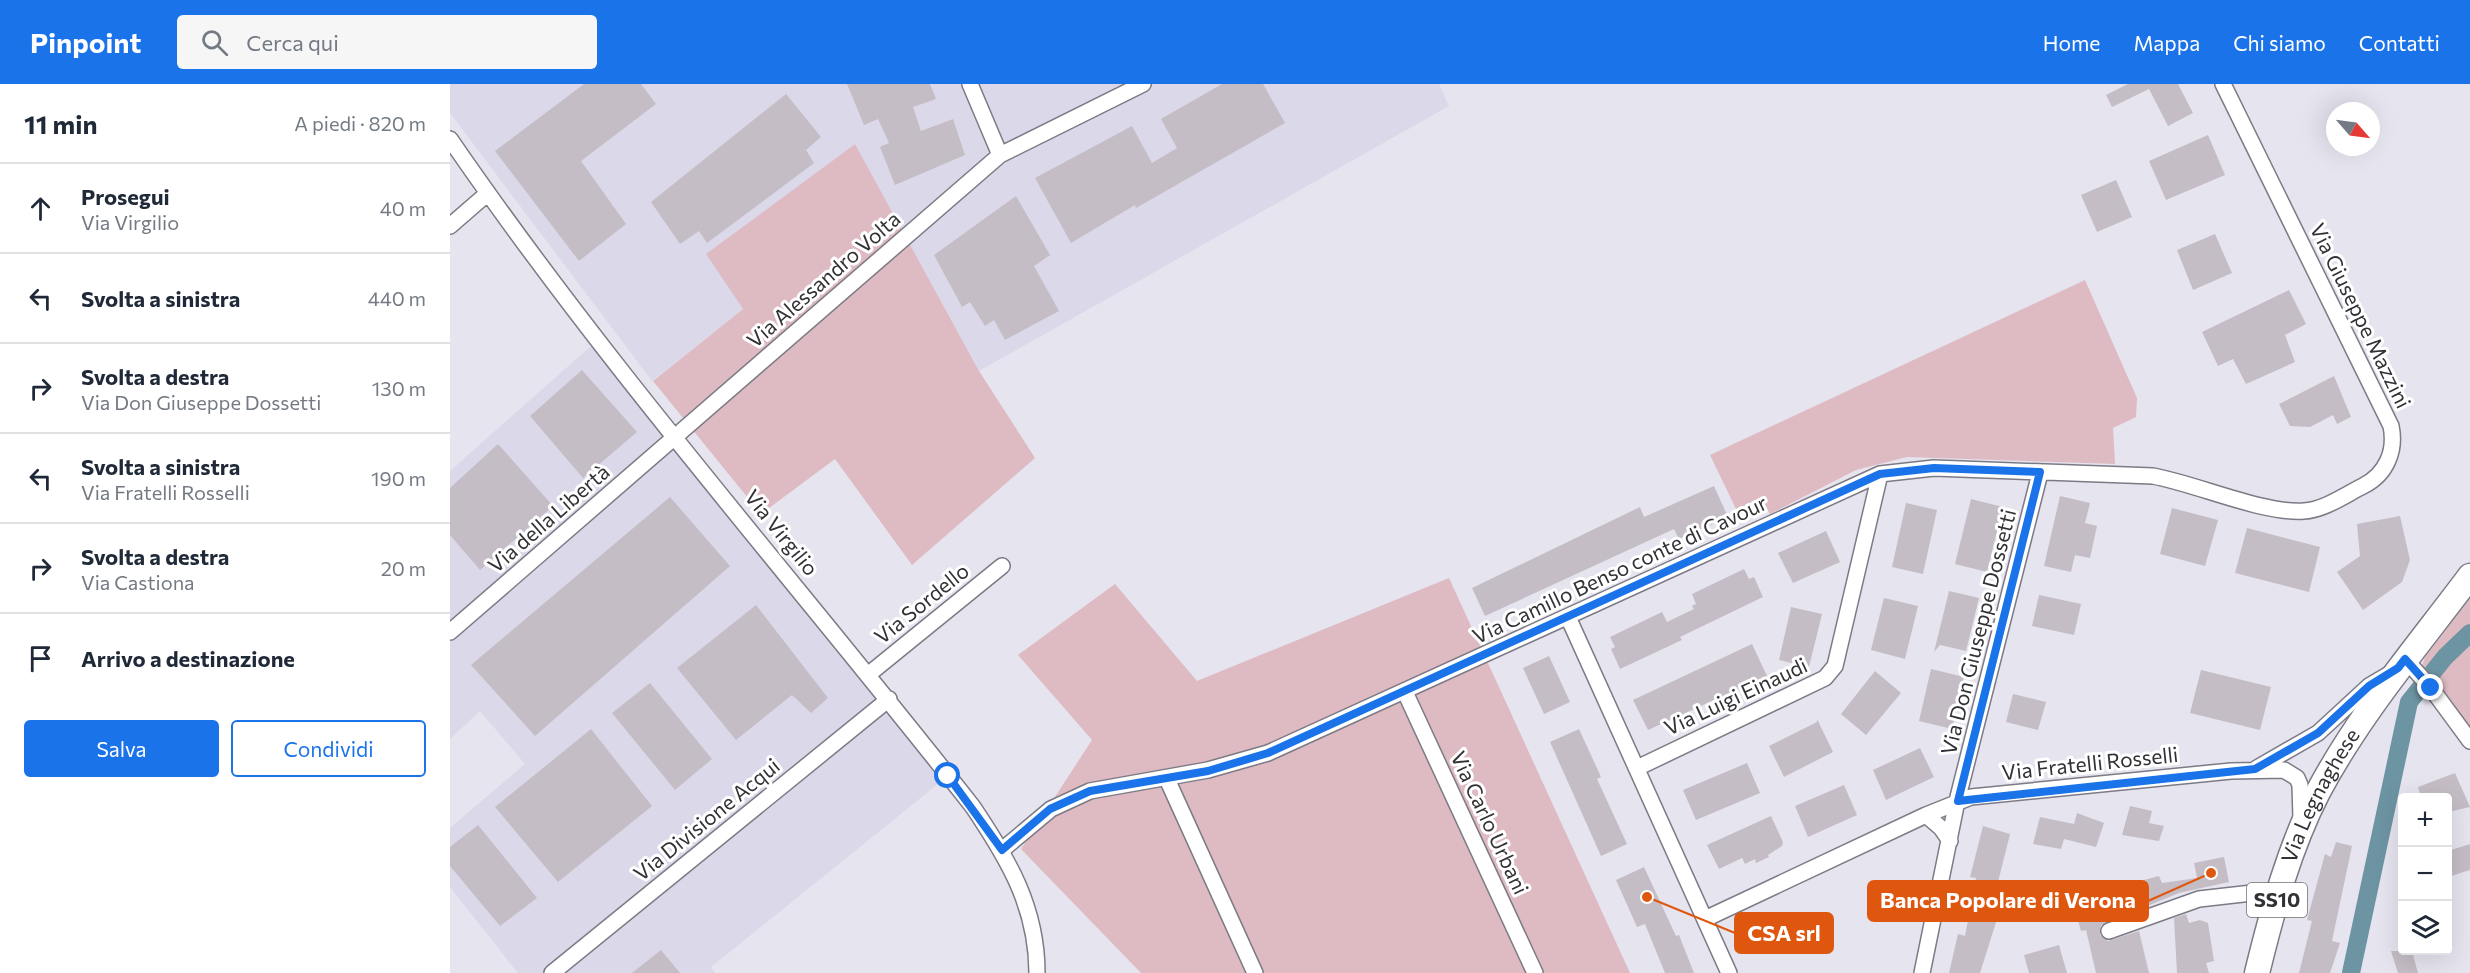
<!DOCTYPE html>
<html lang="it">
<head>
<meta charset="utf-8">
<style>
	body { margin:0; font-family:Commissioner,sans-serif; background:#f6f6f7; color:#1f2937 }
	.controls { position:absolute; right:18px; bottom:18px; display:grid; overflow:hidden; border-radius:6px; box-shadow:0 6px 24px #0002 }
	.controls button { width:54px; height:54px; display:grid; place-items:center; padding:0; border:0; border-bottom:2px solid #e0e1e3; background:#fff; color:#1f2937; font:30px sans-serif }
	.compass { position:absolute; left:1876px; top:18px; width:54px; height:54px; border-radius:50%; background:#fff; box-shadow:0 6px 24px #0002; rotate:118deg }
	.stop { position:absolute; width:18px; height:18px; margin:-14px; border:4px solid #1a73e8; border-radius:50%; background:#fff }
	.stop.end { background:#1a73e8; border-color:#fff; box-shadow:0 2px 6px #0008 }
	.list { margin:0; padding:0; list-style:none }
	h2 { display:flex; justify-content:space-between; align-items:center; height:78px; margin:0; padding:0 24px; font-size:26px }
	h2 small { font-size:20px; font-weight:400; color:#747a83 }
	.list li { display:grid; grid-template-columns:39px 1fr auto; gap:18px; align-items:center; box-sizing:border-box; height:90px; padding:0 24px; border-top:2px solid #e0e1e3 }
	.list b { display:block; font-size:22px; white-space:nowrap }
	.list p { margin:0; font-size:20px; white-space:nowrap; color:#747a83 }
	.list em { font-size:20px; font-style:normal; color:#747a83 }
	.actions { display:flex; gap:12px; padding:18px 24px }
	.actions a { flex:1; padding:14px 0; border:2px solid #1a73e8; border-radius:6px; text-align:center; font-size:21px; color:#1a73e8 }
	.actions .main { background:#1a73e8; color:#fff }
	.icon { flex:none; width:33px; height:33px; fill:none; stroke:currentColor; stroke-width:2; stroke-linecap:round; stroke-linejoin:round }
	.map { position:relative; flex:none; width:2020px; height:889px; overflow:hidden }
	header { display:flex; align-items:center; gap:36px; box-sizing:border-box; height:84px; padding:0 30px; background:#1a73e8; color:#fff }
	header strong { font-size:28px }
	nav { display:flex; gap:33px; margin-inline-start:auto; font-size:21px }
	.search { width:420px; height:54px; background:#f6f6f7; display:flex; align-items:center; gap:15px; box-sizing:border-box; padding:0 21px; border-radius:6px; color:#747a83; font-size:22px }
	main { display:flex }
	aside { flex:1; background:#fff }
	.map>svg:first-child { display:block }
	.built { fill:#dbd8e9 }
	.green { fill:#debac2 }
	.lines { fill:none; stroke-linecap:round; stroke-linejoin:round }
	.canal { stroke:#6d94a3; stroke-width:18 }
	.building { fill:#c5bdc5 }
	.street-casing { stroke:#7c7a84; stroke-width:18 }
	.primary-casing { stroke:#7c7a84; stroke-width:27 }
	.street { stroke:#fff; stroke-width:15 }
	.primary { stroke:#fff; stroke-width:24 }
	.route { stroke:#1a73e8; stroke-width:8 }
	.labels { text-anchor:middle; stroke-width:6; stroke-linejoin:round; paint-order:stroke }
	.shield { fill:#fff; stroke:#706f72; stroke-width:1.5 }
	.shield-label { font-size:20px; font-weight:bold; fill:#323135 }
	.street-label { font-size:21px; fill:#323135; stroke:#fff }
	.leader { fill:none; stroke:#df570e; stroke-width:2 }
	.callout-dot { fill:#df570e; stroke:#fff; stroke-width:2 }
	.callout { fill:#df570e; stroke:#df570e; stroke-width:2 }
	.callout-label { font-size:22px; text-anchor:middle; font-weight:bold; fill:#fff }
</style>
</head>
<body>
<header>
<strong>Pinpoint</strong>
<div class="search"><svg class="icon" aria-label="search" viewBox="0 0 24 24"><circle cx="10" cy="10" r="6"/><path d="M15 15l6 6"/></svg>Cerca qui</div>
<nav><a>Home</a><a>Mappa</a><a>Chi siamo</a><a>Contatti</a></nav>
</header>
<main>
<aside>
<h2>11 min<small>A piedi · 820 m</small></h2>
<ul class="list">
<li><svg class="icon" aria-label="ahead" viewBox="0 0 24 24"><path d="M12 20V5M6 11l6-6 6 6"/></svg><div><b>Prosegui</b><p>Via Virgilio</p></div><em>40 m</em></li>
<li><svg class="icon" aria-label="left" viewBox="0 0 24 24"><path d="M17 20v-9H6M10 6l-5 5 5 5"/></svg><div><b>Svolta a sinistra</b></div><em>440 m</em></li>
<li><svg class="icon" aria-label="right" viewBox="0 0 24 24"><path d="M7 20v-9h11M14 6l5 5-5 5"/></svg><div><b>Svolta a destra</b><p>Via Don Giuseppe Dossetti</p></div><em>130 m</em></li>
<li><svg class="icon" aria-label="left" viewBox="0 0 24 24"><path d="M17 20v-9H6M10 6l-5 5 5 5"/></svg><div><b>Svolta a sinistra</b><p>Via Fratelli Rosselli</p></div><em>190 m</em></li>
<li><svg class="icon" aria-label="right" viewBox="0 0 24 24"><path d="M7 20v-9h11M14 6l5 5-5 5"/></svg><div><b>Svolta a destra</b><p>Via Castiona</p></div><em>20 m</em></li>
<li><svg class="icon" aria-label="arrive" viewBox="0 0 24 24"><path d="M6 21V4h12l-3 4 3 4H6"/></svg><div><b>Arrivo a destinazione</b></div></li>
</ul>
<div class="actions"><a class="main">Salva</a><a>Condividi</a></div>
</aside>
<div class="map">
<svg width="2020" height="889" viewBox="0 0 2020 889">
	<rect width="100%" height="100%" fill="#e6e4ef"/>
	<path class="built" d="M0,0H989L999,22L529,287L405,60L256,170L293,225L202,297L0,29Z
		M149,255L498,692L261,883L265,889H68L0,803V744L75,680L30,627L0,655V387Z"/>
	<path class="green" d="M405,60L529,287L585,374L462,481L385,375L311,430L203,297L293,225L256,170Z
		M1635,196L1687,314L1686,333L1663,344L1665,380L1457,373L1406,386L1320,430L1313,417L1288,429L1260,371Z
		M999,494L1180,889H691L571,765L642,656L568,571L665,500L747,597Z
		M2020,515V659L1966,599L1975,573Z"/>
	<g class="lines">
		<path class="canal" d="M1901,889L1959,618L1995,573L2020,549"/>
	</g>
	<path class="building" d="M134,0H191L206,20L131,77L176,140L129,177L45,67Z
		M397,0H480L486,15L463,23L471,47L503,35L515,71L445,101L430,63L439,59L428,35L414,41Z
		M772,0H813L835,39L686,124L685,121L621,159L585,94L682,42L702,79L727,64L711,35Z
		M1678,0H1728L1743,29L1718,42L1699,5L1662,23L1656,11Z
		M336,10L371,53L356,66L364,79L257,159L249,147L230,160L201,118Z
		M1758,51L1775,91L1716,116L1699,77Z
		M1666,96L1682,133L1647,148L1631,111Z
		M566,112L600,171L584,182L609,227L555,256L544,236L535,242L520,218L512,223L484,171Z
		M1765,150L1782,189L1743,206L1727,166Z
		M1839,206L1856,240L1835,251L1845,278L1796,300L1783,275L1768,282L1752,248Z
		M132,286L187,348L133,394L80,332Z
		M1884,292L1901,333L1887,340L1883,331L1860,343L1840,342L1829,320Z
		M48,360L103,422L30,486L0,451V404Z
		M1264,402L1278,433L1229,455L1224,445L1035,532L1022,504L1190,423L1194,433Z
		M1610,412L1640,419L1635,439L1647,442L1640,474L1625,471L1621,488L1594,482Z
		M220,413L280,482L85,652L21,581Z
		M1521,415L1553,423L1537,488L1505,480Z
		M1456,419L1487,426L1473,490L1442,483Z
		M1722,424L1768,436L1755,482L1710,470Z
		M1950,432L1960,476L1952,498L1913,526L1887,488L1910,472L1907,440Z
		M1797,444L1870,463L1859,508L1785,489Z
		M1376,447L1390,478L1343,499L1328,469Z
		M1294,485L1299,495L1304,493L1313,513L1230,553L1232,556L1170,585L1161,565L1165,563L1160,553L1212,528L1217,538L1244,525L1242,522L1246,520L1242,510Z
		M1499,507L1529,514L1516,567L1490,561L1484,568Z
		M1589,511L1631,520L1624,551L1582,542Z
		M1434,514L1468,522L1455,575L1421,566Z
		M306,521L378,614L361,629L342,611L286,656L227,584Z
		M1341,523L1372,530L1359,583L1329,576Z
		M1302,560L1317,592L1198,646L1183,616Z
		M1099,572L1120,618L1094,630L1073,584Z
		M1481,585L1514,593L1502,645L1469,637Z
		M1751,586L1821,603L1810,646L1740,629Z
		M1425,587L1451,609L1416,651L1391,630Z
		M200,599L262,675L225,706L162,629Z
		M1563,610L1596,618L1588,646L1556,638Z
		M1367,635L1383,668L1334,693L1319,662L1367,638Z
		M141,645L202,722L108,798L45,723Z
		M1129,645L1151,693L1147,695L1177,760L1151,772L1100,658Z
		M1470,664L1484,693L1436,716L1423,686Z
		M1297,679L1310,709L1246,736L1233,706Z
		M2005,689L2020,723L1998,728V714H1971L1968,703Z
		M1394,701L1407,731L1358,753L1345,722Z
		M1680,722L1702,727L1699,739L1714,742L1709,757L1672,751Z
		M1627,729L1654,739L1646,763L1614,755L1611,765L1583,760L1590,733L1624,740Z
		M1321,732L1333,758L1332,762L1318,771L1319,773L1306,779L1305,775L1295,780L1292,774L1269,785L1257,761Z
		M28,741L87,814L50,842L0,782V763Z
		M1533,742L1560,750L1540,830L1548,832L1530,889H1499L1508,850L1515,852L1526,794L1520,793Z
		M1886,758L1902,762L1882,857L1890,859L1880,889H1849L1862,837L1857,836L1875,770L1881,773Z
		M2020,760V786L1998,793V767Z
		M1774,773L1779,798L1729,809L1651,841L1650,851L1658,857L1689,847L1699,889H1646L1636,846L1631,847L1622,815L1709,792L1712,799L1747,794L1744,779Z
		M1194,783L1226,852L1229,851L1244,889H1215L1195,840L1187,843L1166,796Z
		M1736,830L1739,839L1750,836L1758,839L1764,877L1756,879L1759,889H1727L1724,834Z
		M1609,861L1617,889H1579L1574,871Z
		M211,866L230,889H182Z
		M1941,867H1962L1968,889H1948Z"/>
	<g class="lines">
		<g class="street-casing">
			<path id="street" d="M520,0L550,71
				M0,55C160,288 349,501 523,723C558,775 587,823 587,889
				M0,142L38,109
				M1118,533L1279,889
				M0,548L550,71L693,0
				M1955,575L1981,604L2020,657
				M419,590L552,482
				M955,608L1085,889
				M1187,684L1375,594L1385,582L1430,390
				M1807,684L1868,649L1919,602L1941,589
				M717,695L805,889
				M1476,731L1491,744L1500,757
				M552,766L601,725L640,707L758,686L818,669L1430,390L1484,384L1703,392C1747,400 1813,430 1854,427C1874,426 1895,411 1913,402C1937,390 1946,366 1941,342L1773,0
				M1255,835L1476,731L1521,713L1781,687L1834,686L1847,694L1850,701L1851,734
				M1659,847L1749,815L1802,809L1829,811
				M102,889L439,615
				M1472,889L1507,717L1590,389"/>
		</g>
		<g class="primary-casing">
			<g id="primary">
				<path id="s1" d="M1807,889C1822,828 1839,764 1868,708C1910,629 1967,563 2020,492"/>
			</g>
		</g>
		<use href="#street" class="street"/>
		<use href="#primary" class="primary"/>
	</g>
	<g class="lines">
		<path class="route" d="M498,692L552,766L600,725L640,707L758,687L818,669L1430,390L1484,384L1590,388L1508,717L1805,685L1868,649L1919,602L1948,584L1955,575L1981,604"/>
	</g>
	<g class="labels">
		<rect class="shield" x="1797" y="799" width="60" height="34" rx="4.5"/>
		<g class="shield-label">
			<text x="1827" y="823">SS10</text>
		</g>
		<g class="street-label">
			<text transform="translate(374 196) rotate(-41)" y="7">Via Alessandro Volta</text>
			<text transform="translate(1910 232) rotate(64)" y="7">Via Giuseppe Mazzini</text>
			<text transform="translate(99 435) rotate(-41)" y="7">Via della Libertà</text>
			<text transform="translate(331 449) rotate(51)" y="7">Via Virgilio</text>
			<text transform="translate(1170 486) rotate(-25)" y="7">Via Camillo Benso conte di Cavour</text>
			<text transform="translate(472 520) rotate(-39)" y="7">Via Sordello</text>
			<text transform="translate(1529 548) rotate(-76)" y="7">Via Don Giuseppe Dossetti</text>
			<text transform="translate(1286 613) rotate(-25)" y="7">Via Luigi Einaudi</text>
			<text transform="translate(1640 680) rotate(-6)" y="7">Via Fratelli Rosselli</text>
			<text dy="7" stroke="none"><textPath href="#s1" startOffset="189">Via Legnaghese</textPath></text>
			<text transform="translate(257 736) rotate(-39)" y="7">Via Divisione Acqui</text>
			<text transform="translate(1039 739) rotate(65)" y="7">Via Carlo Urbani</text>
		</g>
	</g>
	<path class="leader" d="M1761 789L1698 817M1197 813L1285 849"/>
	<g class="callout-dot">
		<circle cx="1761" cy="789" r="6"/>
		<circle cx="1197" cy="813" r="6"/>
	</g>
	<g class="callout">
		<rect x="1418" y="797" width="280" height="40" rx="6"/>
		<rect x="1285" y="829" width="98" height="40" rx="6"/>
	</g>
	<g class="callout-label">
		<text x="1558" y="824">Banca Popolare di Verona</text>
		<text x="1334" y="857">CSA srl</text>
	</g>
</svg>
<div class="controls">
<button>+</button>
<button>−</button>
<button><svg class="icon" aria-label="layers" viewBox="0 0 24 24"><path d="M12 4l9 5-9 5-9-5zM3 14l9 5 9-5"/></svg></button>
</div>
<svg class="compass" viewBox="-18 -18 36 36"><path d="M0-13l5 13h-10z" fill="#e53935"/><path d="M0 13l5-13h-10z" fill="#747a83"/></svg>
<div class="stop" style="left:498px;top:692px"></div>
<div class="stop end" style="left:1981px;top:604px"></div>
</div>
</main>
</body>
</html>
